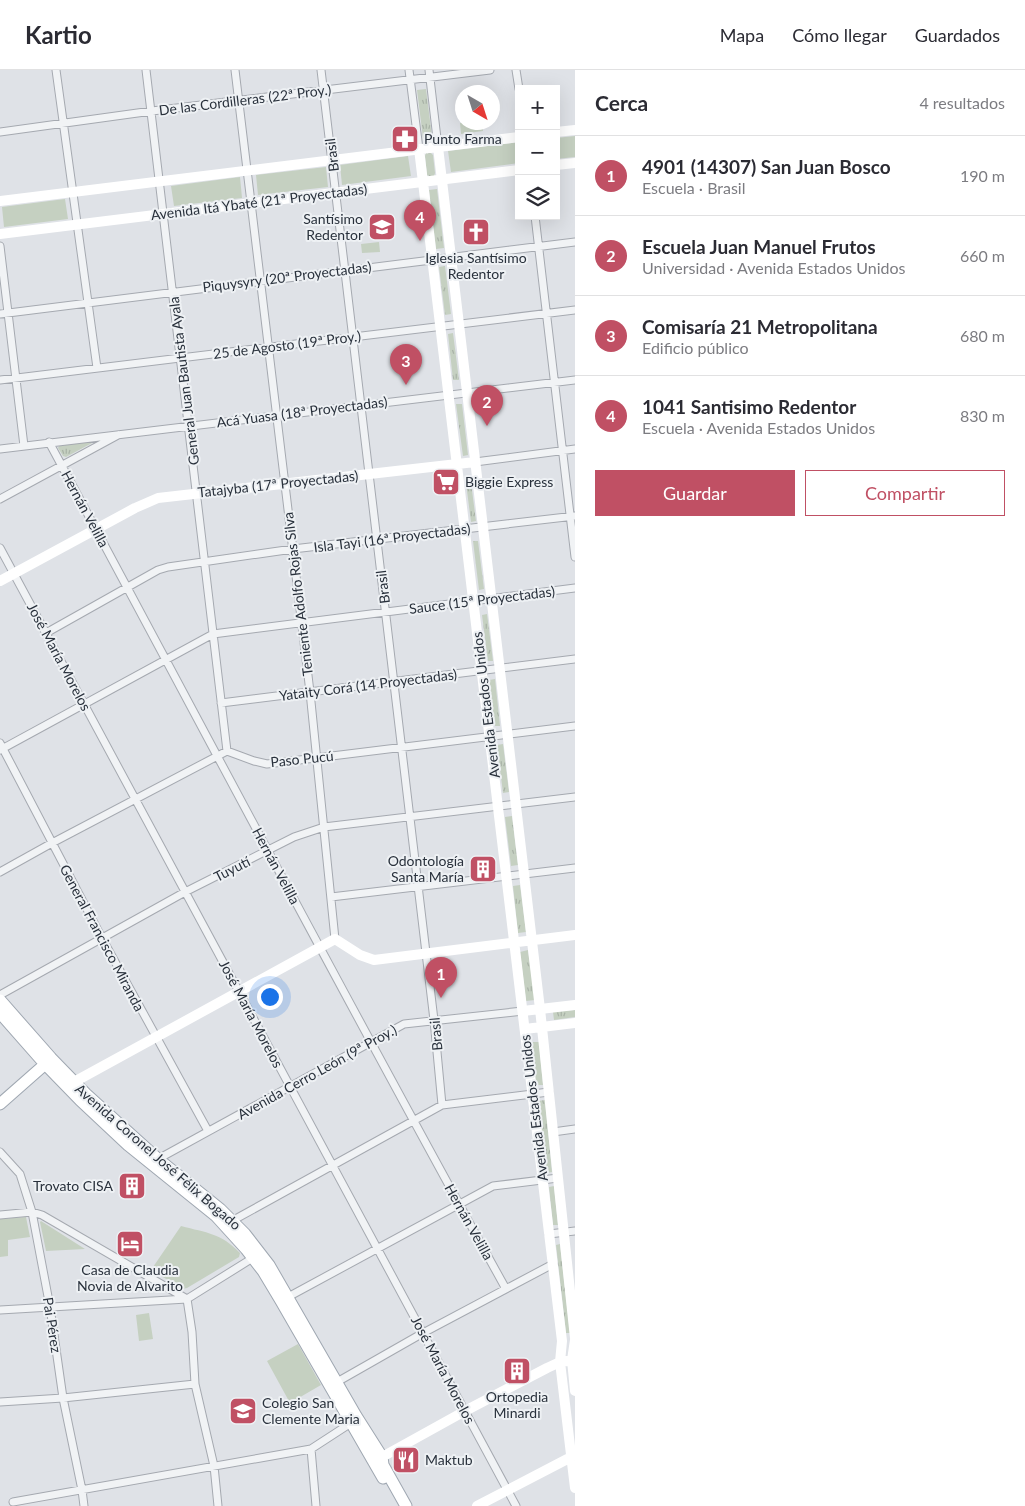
<!DOCTYPE html>
<html lang="es">
<head>
<meta charset="utf-8">
<style>
	body { margin:0; font-family:Lato,sans-serif; background:#f7f7f7; color:#2b2b33 }
	.controls { position:absolute; right:15px; top:15px; display:grid; overflow:hidden; border-radius:0px; box-shadow:0 5px 20px #0002 }
	.controls button { width:45px; height:45px; display:grid; place-items:center; padding:0; border:0; border-bottom:1px solid #e1e1e2; background:#fff; color:#2b2b33; font:25px sans-serif }
	.compass { position:absolute; left:455px; top:15px; width:45px; height:45px; border-radius:50%; background:#fff; box-shadow:0 5px 20px #0002; rotate:141deg }
	.you { position:absolute; left:269px; top:926px; width:18px; height:18px; margin:-12px; border:4px solid #fff; border-radius:50%; background:#1a73e8; box-shadow:0 0 0 8px #1a73e833 }
	.badge { display:grid; place-items:center; width:32px; height:32px; border-radius:50%; background:#c05064; color:#fff; font-size:16px; font-weight:700 }
	.pin { position:absolute; translate:-50% -41px; filter:drop-shadow(0 1px 2px #0008) }
	.pin::after { content:''; position:absolute; top:26px; width:18px; height:15px; background:inherit; clip-path:polygon(0 0,100% 0,50% 100%) }
	.list { margin:0; padding:0; list-style:none }
	h2 { display:flex; justify-content:space-between; align-items:center; height:65px; margin:0; padding:0 20px; font-size:21px }
	h2 small { font-size:16px; font-weight:400; color:#7c7c81 }
	.list li { display:grid; grid-template-columns:32px 1fr auto; gap:15px; align-items:center; box-sizing:border-box; height:80px; padding:0 20px; border-top:1px solid #e1e1e2 }
	.list b { display:block; font-size:19px; white-space:nowrap }
	.list p { margin:0; font-size:16px; white-space:nowrap; color:#7c7c81 }
	.list em { font-size:16px; font-style:normal; color:#7c7c81 }
	.actions { display:flex; gap:10px; padding:15px 20px }
	.actions a { flex:1; padding:11px 0; border:1px solid #c05064; border-radius:0px; text-align:center; font-size:18px; color:#c05064 }
	.actions .main { background:#c05064; color:#fff }
	.icon { flex:none; width:28px; height:28px; fill:none; stroke:currentColor; stroke-width:2; stroke-linecap:round; stroke-linejoin:round }
	.map { position:relative; flex:none; width:575px; height:1436px; overflow:hidden }
	header { display:flex; align-items:center; gap:30px; box-sizing:border-box; height:70px; padding:0 25px; background:#fff; border-bottom:1px solid #e1e1e2 }
	header strong { font-size:24px }
	nav { display:flex; gap:28px; margin-inline-start:auto; font-size:18px }
	main { display:flex }
	aside { flex:1; background:#fff }
	.map>svg:first-child { display:block }
	.grass { fill:url(#grass-tufts) }
	.green { fill:#c5d0c1 }
	.lines { fill:none; stroke-linecap:round; stroke-linejoin:round }
	.street-casing { stroke:#a5a9b0; stroke-width:9 }
	.primary-casing { stroke:#9fa7b1; stroke-width:13 }
	.street { stroke:#f1f3f5; stroke-width:7 }
	.secondary { stroke:#fff; stroke-width:10 }
	.primary { stroke:#fff; stroke-width:11 }
	.labels { text-anchor:middle; stroke-width:4; stroke-linejoin:round; paint-order:stroke }
	.street-label { font-size:14px; fill:#29313c; stroke:#eef1f4 }
	.poi-label { font-size:14px; fill:#29313c; stroke:#eef1f4; text-anchor:start }
</style>
</head>
<body>
<header>
<strong>Kartio</strong>
<nav><a>Mapa</a><a>Cómo llegar</a><a>Guardados</a></nav>
</header>
<main>
<div class="map">
<svg width="575" height="1436" viewBox="0 0 575 1436">
	<defs>
		<pattern id="grass-tufts" width="24" height="20" patternUnits="userSpaceOnUse" patternTransform="scale(1.25)"><rect width="24" height="20" fill="#c5d0c1"/><path d="M3 7l-1-3M5 7V3M7 7l1-3M15 17l-1-3M17 17v-4M19 17l1-3" fill="none" stroke="#a9b3a7"/></pattern>
	</defs>
	<rect width="100%" height="100%" fill="#dfe2e7"/>
	<path class="grass" d="M426,19L432,67L423,68L417,20Z
		M430,82L433,85L435,103L434,106H429L427,105L425,86L426,83Z
		M437,119L444,178L436,179L429,120Z
		M445,196L451,244L445,245L439,197Z
		M453,263L459,310H453L448,264Z
		M456,334H462L468,385L463,386Z
		M91,371L92,373L66,387L63,386L58,378L59,376Z
		M465,405H470L476,451L471,452Z
		M473,471H478L484,519L479,520Z
		M487,544L493,591H488L482,545Z
		M495,609L500,656H495L489,610Z
		M503,674L509,722L503,723L497,675Z
		M512,746L518,795L511,796L505,747Z
		M520,815L526,862L518,863L513,816Z
		M528,880L535,930L526,931L520,882Z
		M575,940V947L554,950L553,942Z
		M531,972H539L543,1015H536Z
		M545,1030L552,1102L547,1103L538,1031Z
		M554,1116L558,1155H553L549,1117Z
		M560,1174L570,1263H566L556,1175Z"/>
	<path class="green" d="M460,53H482L483,61L461,64Z
		M575,66V87L556,89V68Z
		M519,72V93L451,102L448,81Z
		M408,86L411,106L342,115L340,95Z
		M326,97L328,117L258,125L256,105Z
		M240,107L242,128L174,136L171,116Z
		M65,129L68,149L4,157L2,137Z
		M379,172L380,182L362,183L361,174Z
		M26,1147L30,1167L8,1170V1186L0,1187V1149Z
		M41,1151L85,1179L46,1181L40,1152Z
		M181,1156C207,1163 221,1163 240,1183L239,1187L187,1218L183,1219L151,1200Z
		M149,1243L153,1269L139,1271L136,1245Z
		M298,1274L321,1315L290,1333L267,1291Z"/>
	<g class="lines">
		<g class="street-casing">
			<path id="street" d="M56,0L97,298
				M146,0L227,681
				M235,0L310,622L335,869
				M321,0L434,950L442,1035
				M409,0L419,79
				M429,0L438,77
				M516,0L519,19
				M0,62L152,41L490,0
				M535,146L575,487
				M0,176L24,376
				M0,244L575,172
				M0,310L575,240
				M49,372C201,654 350,938 506,1219
				M0,379L575,310
				M475,392L575,379
				M0,429L118,365
				M0,478L516,1436
				M46,563L158,500L168,497L293,479L575,446
				M221,633L575,589
				M0,673L102,868L208,1061
				M0,680L213,564L575,518
				M0,802L52,773L227,681L254,691L267,694L575,656
				M331,827L575,798
				M0,925L185,822L294,767L324,757L575,727
				M553,1062L575,1059
				M0,1082L20,1104L32,1142L50,1237L63,1328L82,1420L84,1436
				M158,1089L404,954L523,941
				M0,1145L32,1142L42,1145L187,1229
				M230,1152L442,1035L549,1022
				M549,1164L575,1161
				M288,1227L493,1116L558,1108
				M187,1229L192,1262L195,1314L214,1396L218,1436
				M0,1240L187,1229L256,1186
				M337,1312L423,1263L553,1194
				M0,1332L63,1328L195,1314
				M311,1379L316,1436
				M13,1432L311,1379L351,1353"/>
		</g>
		<g class="primary-casing">
			<path id="primary" d="M0,930L51,988L86,1024L158,1089L220,1139L245,1164L269,1195L356,1346L382,1387L383,1395L406,1436
				M0,943L45,994L80,1030L128,1075L216,1146L246,1179L263,1201L281,1231L383,1408
				M0,1034L51,989"/>
		</g>
		<use href="#street" class="street"/>
		<path class="secondary" d="M556,62L575,60
			M438,77L540,939L575,1268
			M419,79L562,1271L560,1292L575,1418
			M556,95L575,93
			M0,131L519,67
			M0,164L519,100
			M0,511L135,438L158,428L475,392
			M523,941L575,935
			M525,959L575,953
			M74,1012L335,869L360,885L374,890L575,865
			M575,1270L572,1290L575,1321
			M382,1387L465,1341L547,1298L560,1292L575,1290
			M477,1436L575,1385"/>
		<use href="#primary" class="primary"/>
	</g>
	<defs>
		<g id="pharmacy-square" transform="scale(1.4375)"><rect x="-9" y="-9" width="18" height="18" rx="4" fill="#c05064" stroke="#eef1f4"/><path d="M-2-6h4v4h4v4h-4v4h-4v-4h-4v-4h4Z" fill="#fff"/></g>
		<g id="school-square" transform="scale(1.4375)"><rect x="-9" y="-9" width="18" height="18" rx="4" fill="#c05064" stroke="#eef1f4"/><path d="M0-5L7-2L0 1L-7-2ZM-4 1L0 2.5L4 1V4Q0 6-4 4Z" fill="#fff"/></g>
		<g id="church-square" transform="scale(1.4375)"><rect x="-9" y="-9" width="18" height="18" rx="4" fill="#c05064" stroke="#eef1f4"/><path d="M-1.2-6h2.4v3.5h3.3v2.4h-3.3V6h-2.4V-.1h-3.3v-2.4h3.3Z" fill="#fff"/></g>
		<g id="supermarket-square" transform="scale(1.4375)"><rect x="-9" y="-9" width="18" height="18" rx="4" fill="#c05064" stroke="#eef1f4"/><path d="M-6-5.5h2.5l.6 2H6L4.5 2H-2.5L-4.4-4H-6ZM-1.5 3.2a1.3 1.3 0 1 0 .1 0ZM3 3.2a1.3 1.3 0 1 0 .1 0Z" fill="#fff"/></g>
		<g id="building-square" transform="scale(1.4375)"><rect x="-9" y="-9" width="18" height="18" rx="4" fill="#c05064" stroke="#eef1f4"/><path d="M-4-6H4V6H1V3H-1V6H-4ZM-2.5-4.3h1.7v1.8h-1.7ZM.8-4.3h1.7v1.8H.8ZM-2.5-1h1.7V.8h-1.7ZM.8-1h1.7V.8H.8Z" fill="#fff"/></g>
		<g id="hotel-square" transform="scale(1.4375)"><rect x="-9" y="-9" width="18" height="18" rx="4" fill="#c05064" stroke="#eef1f4"/><path d="M-6-4.5h1.5V1H6V5H4.5V3h-9V5H-6ZM-4 0a1.8 1.8 0 1 1 3.6 0ZM.5 0V-2.5h3Q6-2.5 6 0Z" fill="#fff"/></g>
		<g id="restaurant-square" transform="scale(1.4375)"><rect x="-9" y="-9" width="18" height="18" rx="4" fill="#c05064" stroke="#eef1f4"/><path d="M-5-6h1v4h1v-4h1v4h1v-4h1v5L-1.5 .5V6h-2V.5L-5-1ZM5-6V6H3V1.5H1.5Q1.5-4 5-6Z" fill="#fff"/></g>
	</defs>
	<g fill-rule="evenodd">
		<use href="#pharmacy-square" x="405" y="69"/>
		<use href="#school-square" x="382" y="157"/>
		<use href="#church-square" x="476" y="162"/>
		<use href="#supermarket-square" x="446" y="412"/>
		<use href="#building-square" x="483" y="799"/>
		<use href="#building-square" x="132" y="1116"/>
		<use href="#hotel-square" x="130" y="1174"/>
		<use href="#building-square" x="517" y="1301"/>
		<use href="#school-square" x="243" y="1341"/>
		<use href="#restaurant-square" x="406" y="1390"/>
	</g>
	<g class="labels">
		<g class="street-label">
			<text transform="translate(245 30) rotate(-7)" y="5">De las Cordilleras (22ª Proy.)</text>
			<text transform="translate(332 85) rotate(-97)" y="5">Brasil</text>
			<text transform="translate(259 132) rotate(-7)" y="5">Avenida Itá Ybaté (21ª Proyectadas)</text>
			<text transform="translate(287 207) rotate(-7)" y="5">Piquysyry (20ª Proyectadas)</text>
			<text transform="translate(287 275) rotate(-7)" y="5">25 de Agosto (19ª Proy.)</text>
			<text transform="translate(184 311) rotate(-97)" y="5">General Juan Bautista Ayala</text>
			<text transform="translate(302 342) rotate(-7)" y="5">Acá Yuasa (18ª Proyectadas)</text>
			<text transform="translate(278 414) rotate(-6)" y="5">Tatajyba (17ª Proyectadas)</text>
			<text transform="translate(85 439) rotate(62)" y="5">Hernán Velilla</text>
			<text transform="translate(392 468) rotate(-7)" y="5">Isla Tayi (16ª Proyectadas)</text>
			<text transform="translate(383 517) rotate(-97)" y="5">Brasil</text>
			<text transform="translate(298 524) rotate(-97)" y="5">Teniente Adolfo Rojas Silva</text>
			<text transform="translate(482 530) rotate(-7)" y="5">Sauce (15ª Proyectadas)</text>
			<text transform="translate(59 587) rotate(62)" y="5">José María Morelos</text>
			<text transform="translate(368 615) rotate(-7)" y="5">Yataity Corá (14 Proyectadas)</text>
			<text transform="translate(486 635) rotate(-97)" y="5">Avenida Estados Unidos</text>
			<text transform="translate(302 689) rotate(-6)" y="5">Paso Pucú</text>
			<text transform="translate(276 796) rotate(62)" y="5">Hernán Velilla</text>
			<text transform="translate(232 799) rotate(-27)" y="5">Tuyutí</text>
			<text transform="translate(102 868) rotate(62)" y="5">General Francisco Miranda</text>
			<text transform="translate(251 944) rotate(62)" y="5">José María Morelos</text>
			<text transform="translate(436 964) rotate(-95)" y="5">Brasil</text>
			<text transform="translate(317 1002) rotate(-29)" y="5">Avenida Cerro León (9ª Proy.)</text>
			<text transform="translate(534 1038) rotate(-97)" y="5">Avenida Estados Unidos</text>
			<text transform="translate(158 1087) rotate(41)" y="5">Avenida Coronel José Félix Bogado</text>
			<text transform="translate(469 1152) rotate(61)" y="5">Hernán Velilla</text>
			<text transform="translate(52 1255) rotate(81)" y="5">Pai Pérez</text>
			<text transform="translate(443 1300) rotate(62)" y="5">José María Morelos</text>
		</g>
		<g class="poi-label">
			<text x="424" y="74">Punto Farma</text>
			<text x="363" y="154" text-anchor="end">Santísimo<tspan x="363" dy="16">Redentor</tspan></text>
			<text x="476" y="193" text-anchor="middle">Iglesia Santísimo<tspan x="476" dy="16">Redentor</tspan></text>
			<text x="465" y="417">Biggie Express</text>
			<text x="464" y="796" text-anchor="end">Odontología<tspan x="464" dy="16">Santa María</tspan></text>
			<text x="113" y="1121" text-anchor="end">Trovato CISA</text>
			<text x="130" y="1205" text-anchor="middle">Casa de Claudia<tspan x="130" dy="16">Novia de Alvarito</tspan></text>
			<text x="517" y="1332" text-anchor="middle">Ortopedia<tspan x="517" dy="16">Minardi</tspan></text>
			<text x="262" y="1338">Colegio San<tspan x="262" dy="16">Clemente Maria</tspan></text>
			<text x="425" y="1395">Maktub</text>
		</g>
	</g>
</svg>
<div class="controls">
<button>+</button>
<button>−</button>
<button><svg class="icon" aria-label="layers" viewBox="0 0 24 24"><path d="M12 4l9 5-9 5-9-5zM3 14l9 5 9-5"/></svg></button>
</div>
<svg class="compass" viewBox="-18 -18 36 36"><path d="M0-13l5 13h-10z" fill="#e53935"/><path d="M0 13l5-13h-10z" fill="#7c7c81"/></svg>
<div class="you"></div>
<div class="pin badge" style="left:441px;top:928px">1</div>
<div class="pin badge" style="left:487px;top:356px">2</div>
<div class="pin badge" style="left:406px;top:315px">3</div>
<div class="pin badge" style="left:420px;top:171px">4</div>
</div>
<aside>
<h2>Cerca<small>4 resultados</small></h2>
<ul class="list">
<li><span class="badge">1</span><div><b>4901 (14307) San Juan Bosco</b><p>Escuela · Brasil</p></div><em>190 m</em></li>
<li><span class="badge">2</span><div><b>Escuela Juan Manuel Frutos</b><p>Universidad · Avenida Estados Unidos</p></div><em>660 m</em></li>
<li><span class="badge">3</span><div><b>Comisaría 21 Metropolitana</b><p>Edificio público</p></div><em>680 m</em></li>
<li><span class="badge">4</span><div><b>1041 Santisimo Redentor</b><p>Escuela · Avenida Estados Unidos</p></div><em>830 m</em></li>
</ul>
<div class="actions"><a class="main">Guardar</a><a>Compartir</a></div>
</aside>
</main>
</body>
</html>
